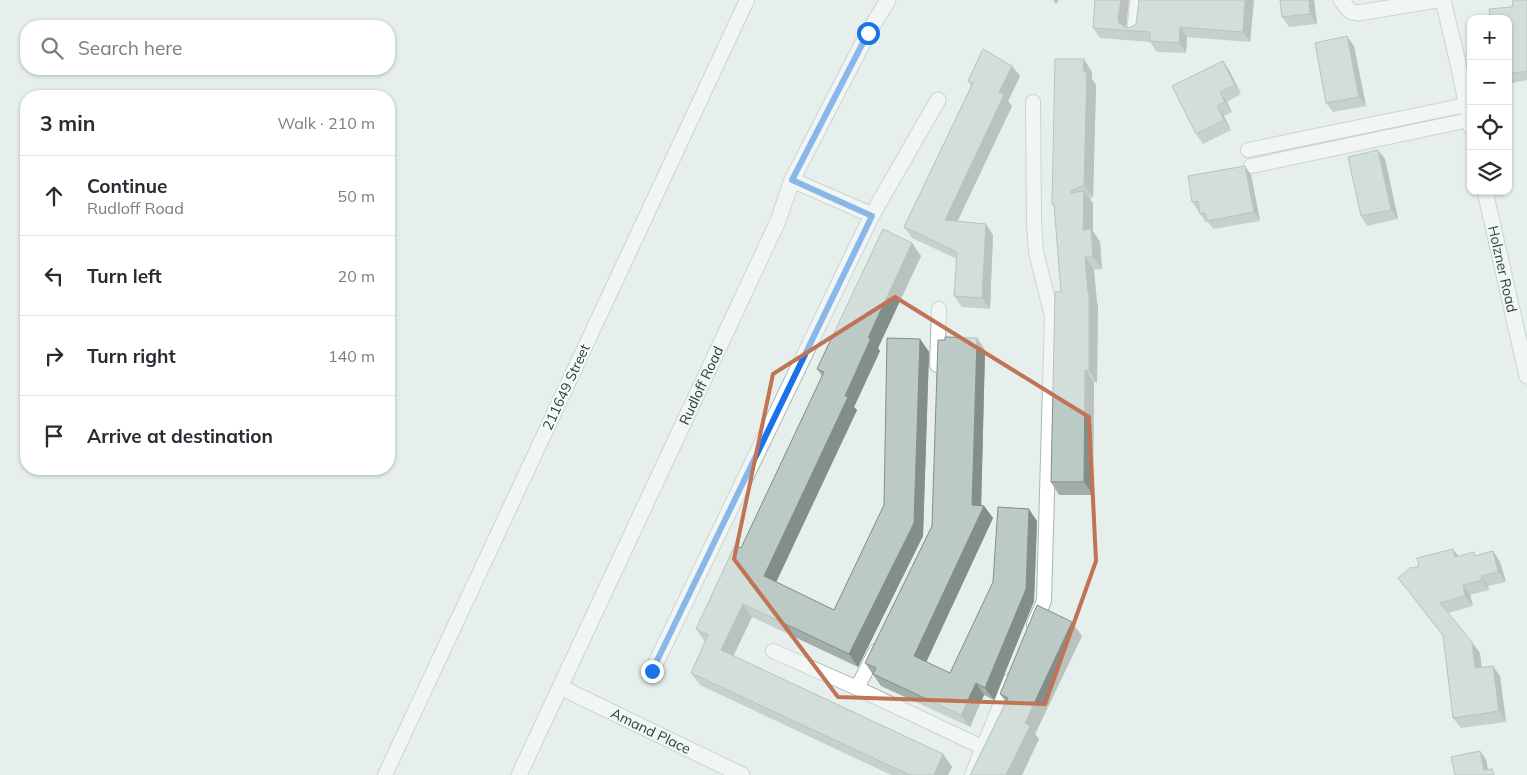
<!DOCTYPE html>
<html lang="en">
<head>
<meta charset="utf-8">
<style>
	body { margin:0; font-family:Mulish,sans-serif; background:#f2f2f3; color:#2b2b33 }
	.controls { position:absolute; right:15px; top:15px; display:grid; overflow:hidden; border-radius:10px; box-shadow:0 1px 4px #0004 }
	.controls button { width:45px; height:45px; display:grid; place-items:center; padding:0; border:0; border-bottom:1px solid #e1e1e2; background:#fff; color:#2b2b33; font:25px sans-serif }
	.stop { position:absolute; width:15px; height:15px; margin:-11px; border:4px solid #1a73e8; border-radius:50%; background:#fff }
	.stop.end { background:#1a73e8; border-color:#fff; box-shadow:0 1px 5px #0008 }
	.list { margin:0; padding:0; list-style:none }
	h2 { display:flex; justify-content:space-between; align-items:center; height:65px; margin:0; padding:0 20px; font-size:21px }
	h2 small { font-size:16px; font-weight:400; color:#7c7c81 }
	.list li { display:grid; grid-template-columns:32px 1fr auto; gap:15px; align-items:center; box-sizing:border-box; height:80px; padding:0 20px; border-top:1px solid #e1e1e2 }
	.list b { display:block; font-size:19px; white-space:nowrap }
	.list p { margin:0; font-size:16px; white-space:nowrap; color:#7c7c81 }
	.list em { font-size:16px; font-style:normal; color:#7c7c81 }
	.icon { flex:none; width:28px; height:28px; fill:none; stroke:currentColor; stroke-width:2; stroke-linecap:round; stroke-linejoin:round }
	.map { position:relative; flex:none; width:1527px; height:775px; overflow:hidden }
	.search { position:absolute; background:#fff; box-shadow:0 1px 4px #0004; left:20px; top:20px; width:375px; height:55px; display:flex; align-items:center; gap:12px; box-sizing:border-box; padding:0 18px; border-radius:20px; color:#7c7c81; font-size:19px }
	.panel { position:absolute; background:#fff; box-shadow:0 1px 4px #0004; left:20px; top:90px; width:375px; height:385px; border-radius:20px }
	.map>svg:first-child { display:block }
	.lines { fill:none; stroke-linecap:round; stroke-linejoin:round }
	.service-casing { stroke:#a8b8b2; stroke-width:16 }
	.minor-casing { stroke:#a8b8b2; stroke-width:17 }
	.service { stroke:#fff; stroke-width:14 }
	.minor { stroke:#fff; stroke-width:15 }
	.wall { fill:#a1aea9 }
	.shaded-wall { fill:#838d89 }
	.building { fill:#bbcac4; stroke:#838d89 }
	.route { stroke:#1a73e8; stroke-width:6 }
	.marked { fill:none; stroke:#c07456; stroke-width:4; stroke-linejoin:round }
	.labels { text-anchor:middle; stroke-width:4.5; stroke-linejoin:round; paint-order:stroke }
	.street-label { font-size:14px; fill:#24423a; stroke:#f7fbf9 }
</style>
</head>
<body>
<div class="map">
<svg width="1527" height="775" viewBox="0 0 1527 775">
	<rect width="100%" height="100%" fill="#e6efeb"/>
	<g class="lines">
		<g class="service-casing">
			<path id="service" d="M1033,102L1034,223L1036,252L1052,316L1044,601L1034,624
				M1248,150L1466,105
				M1251,166L1469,120
				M937,365L939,309
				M773,651L857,688L982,747
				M857,688L876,651
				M385,775L747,0
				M972,775L1010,681"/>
		</g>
		<g class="minor-casing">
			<g id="minor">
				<path d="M1341,0L1350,11L1358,13L1437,0"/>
				<path d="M1443,0L1458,63L1471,127"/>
				<path d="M1135,29L1138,0"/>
				<path id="s1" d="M1485,191L1527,376"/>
				<path d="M872,215L938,100"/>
				<path d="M652,671L872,215L792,180"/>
				<path id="s2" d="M560,687L742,775"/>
				<path id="s3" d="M519,775L778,221L792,180L868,33L888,0"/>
			</g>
		</g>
		<use href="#service" class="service"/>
		<use href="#minor" class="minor"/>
	</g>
	<path class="wall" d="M1095,0H1129L1126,28L1254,0L1250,42L1187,37L1186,53L1157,52L1150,42L1100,38L1093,28Z
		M1314,0L1317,24L1289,27L1282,17Z
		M1527,0V80L1508,84V19L1512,7Z
		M1354,46L1366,106L1333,112L1326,103Z
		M1223,61L1229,70L1241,94L1227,102L1232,112L1224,116L1231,130L1203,144L1196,134Z
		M1012,66L1020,76L1008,101L1012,106L957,221L993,235L990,309L962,307L954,296L957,259L912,238L904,227L971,86L968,81Z
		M1092,72V79L1096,85L1093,197L1090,199L1093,203V231L1100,242L1102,269L1094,270L1097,303L1098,305L1097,383L1094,382L1093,495H1059L1051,482L1061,292L1054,207L1052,204Z
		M1385,159L1398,219L1367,226L1361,216Z
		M1251,175L1260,221L1213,229L1208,222H1206L1200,214L1199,210L1198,211L1192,202Z
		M912,243L921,256L878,348L880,351L854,407L857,410L776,582L834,610L884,505L920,339L929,352L923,536L858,667L752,617L733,656L943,754L952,767L948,775H891L700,685L691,673L705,642L696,629L741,548L822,376L817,369Z
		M977,338L985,350L981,505L984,506L993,518L926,662L950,673L1037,521L1034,601L994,700L984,695L970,727L881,686L865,663L932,526L945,340Z
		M1453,549L1458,556H1477L1493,551L1500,562L1506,582L1488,586L1489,590L1470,595L1473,606L1448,613L1480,653L1481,667L1500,676L1506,722L1461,728L1453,718L1443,636L1398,578Z
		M1082,636L1035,734L1039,739L1022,775H970L1006,702L1000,694Z"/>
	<path class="shaded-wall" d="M1053,0H1059L1056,4Z
		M1121,0H1129L1126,28L1119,23L1118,18Z
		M1245,0H1254L1250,42L1243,32Z
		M1309,0H1314L1317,24L1310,14Z
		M1180,27L1187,37L1186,53L1179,43Z
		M1347,36L1354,46L1366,106L1359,97Z
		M1084,59L1092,72V79L1096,85L1093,197L1084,185Z
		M1223,61L1229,70L1241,94L1235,85Z
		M1012,66L1020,76L1008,101L1012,106L953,231L945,220L999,92Z
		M1220,92L1227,102L1232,112L1225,102Z
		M1217,106L1224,116L1231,130L1224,120Z
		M1378,150L1385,159L1398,219L1391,210Z
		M1245,166L1251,175L1260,221L1254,212Z
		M1084,191L1093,203V231L1100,242L1102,269L1093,257L1083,230Z
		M986,224L993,235L990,309L982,298Z
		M912,243L921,256L878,348L880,351L854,407L857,410L773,589L764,576L845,396L868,338Z
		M1085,257L1094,270L1097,303L1098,305L1097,383L1089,370L1088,292Z
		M977,338L985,350L981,513L984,506L993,518L923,669L914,656L972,505Z
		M920,339L929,352L923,536L858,667L849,654L914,523Z
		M1085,370L1094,382L1093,495L1084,482Z
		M1029,509L1037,521L1034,601L994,700L985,688Z
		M1453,549L1460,559L1455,557Z
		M1493,551L1500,562L1506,582L1498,572Z
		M1481,576L1488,586L1489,590L1482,580Z
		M1463,585L1470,595L1473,606L1465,596Z
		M743,604L752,617L730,663L721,650Z
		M1072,622L1082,636L1035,734L1039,739L1022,775H1006L1025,723Z
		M1472,642L1480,653L1483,678L1475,668Z
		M1493,666L1500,676L1506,722L1499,711Z
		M976,683L984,695L970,727L961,715Z
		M1480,751L1486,759L1489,775L1484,770Z
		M943,754L952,767L948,775H934Z"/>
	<path class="building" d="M1095,0H1121L1118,18L1119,23L1126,28L1131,27L1136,24L1139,0H1245L1243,32L1180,27L1179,43L1150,41V32L1093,28Z
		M1280,0H1309L1310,14L1282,17Z
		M1513,0H1527V71L1508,74V19H1490L1489,9L1512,7Z
		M1347,36L1359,97L1326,103L1315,43Z
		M983,49L1012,66L999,92L1004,95L945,220L986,224L982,298L954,296L957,252L904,227L973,83L968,81Z
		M1055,59H1084L1083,72H1087L1084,185L1071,191V193L1084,191L1083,230L1091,229L1093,257H1085L1088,292L1089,293V370H1085L1084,482H1051L1055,292H1061L1054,204H1052Z
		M1223,61L1235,85L1220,92L1225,102L1217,106L1224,120L1196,134L1172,86Z
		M1378,150L1391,210L1361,216L1348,157Z
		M1245,166L1254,212L1207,221L1205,213L1200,214L1198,201L1192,202L1188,176Z
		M883,229L912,243L868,338H871L845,396L848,397L764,576L834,610L884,505L887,338L920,339L914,523L849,654L743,604L721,650L943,754L934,775H910L691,673L708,635L696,629L735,545L741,548L824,372L817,369Z
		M945,337L977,338L972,505L984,506L914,656L950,673L993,582L998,507L1029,509L1026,589L985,688L976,683L961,715L873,674L876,668L865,663L932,526L938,340H945Z
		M1453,549L1455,557L1474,552L1475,556L1493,551L1498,572L1481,576L1482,580L1463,585L1465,596L1440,603L1472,642L1475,668L1493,666L1499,711L1453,718L1443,635L1398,578L1411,567L1412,568L1419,566L1417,558Z
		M1037,605L1072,622L1025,723L1030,726L1006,775H970L1008,698L1000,694Z
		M1480,751L1484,770L1492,769L1494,775H1455L1451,757Z"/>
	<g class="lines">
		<path class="route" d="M652,671L872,216L792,180L868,33"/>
	</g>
	<path d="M0 0H1527V775H0ZM895,297L1089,417L1096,561L1045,704L838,697L734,559L773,374Z" fill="#e6efeb" fill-opacity=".55" fill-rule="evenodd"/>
	<path class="marked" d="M895,297L1089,417L1096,561L1045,704L838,697L734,559L773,374Z"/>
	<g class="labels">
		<g class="street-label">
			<text dy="5" stroke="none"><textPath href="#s1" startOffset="80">Holzner Road</textPath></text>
			<text dy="5" stroke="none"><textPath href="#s3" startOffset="430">Rudloff Road</textPath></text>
			<text transform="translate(566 387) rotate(-65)" y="5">211649 Street</text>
			<text dy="5" stroke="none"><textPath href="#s2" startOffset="101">Amand Place</textPath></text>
		</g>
	</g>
</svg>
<div class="controls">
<button>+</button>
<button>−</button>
<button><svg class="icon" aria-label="locate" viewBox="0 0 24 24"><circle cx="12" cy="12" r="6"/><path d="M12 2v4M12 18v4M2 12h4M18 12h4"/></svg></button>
<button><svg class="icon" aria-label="layers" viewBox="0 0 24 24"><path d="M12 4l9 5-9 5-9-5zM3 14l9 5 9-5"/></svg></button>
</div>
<div class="stop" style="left:868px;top:33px"></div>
<div class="stop end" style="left:652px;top:671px"></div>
<div class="search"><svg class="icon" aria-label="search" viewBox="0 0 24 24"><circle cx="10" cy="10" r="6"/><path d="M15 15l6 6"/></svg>Search here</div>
<section class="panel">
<h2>3 min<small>Walk · 210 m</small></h2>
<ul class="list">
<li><svg class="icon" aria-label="ahead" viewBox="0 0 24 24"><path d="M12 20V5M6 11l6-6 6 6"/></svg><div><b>Continue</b><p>Rudloff Road</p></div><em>50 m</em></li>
<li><svg class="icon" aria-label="left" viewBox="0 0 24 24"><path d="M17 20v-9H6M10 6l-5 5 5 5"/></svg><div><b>Turn left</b></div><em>20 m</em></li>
<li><svg class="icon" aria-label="right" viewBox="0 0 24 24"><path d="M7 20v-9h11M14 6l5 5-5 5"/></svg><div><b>Turn right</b></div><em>140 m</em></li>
<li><svg class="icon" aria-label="arrive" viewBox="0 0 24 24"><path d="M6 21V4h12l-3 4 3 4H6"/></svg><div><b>Arrive at destination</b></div></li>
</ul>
</section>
</div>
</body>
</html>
